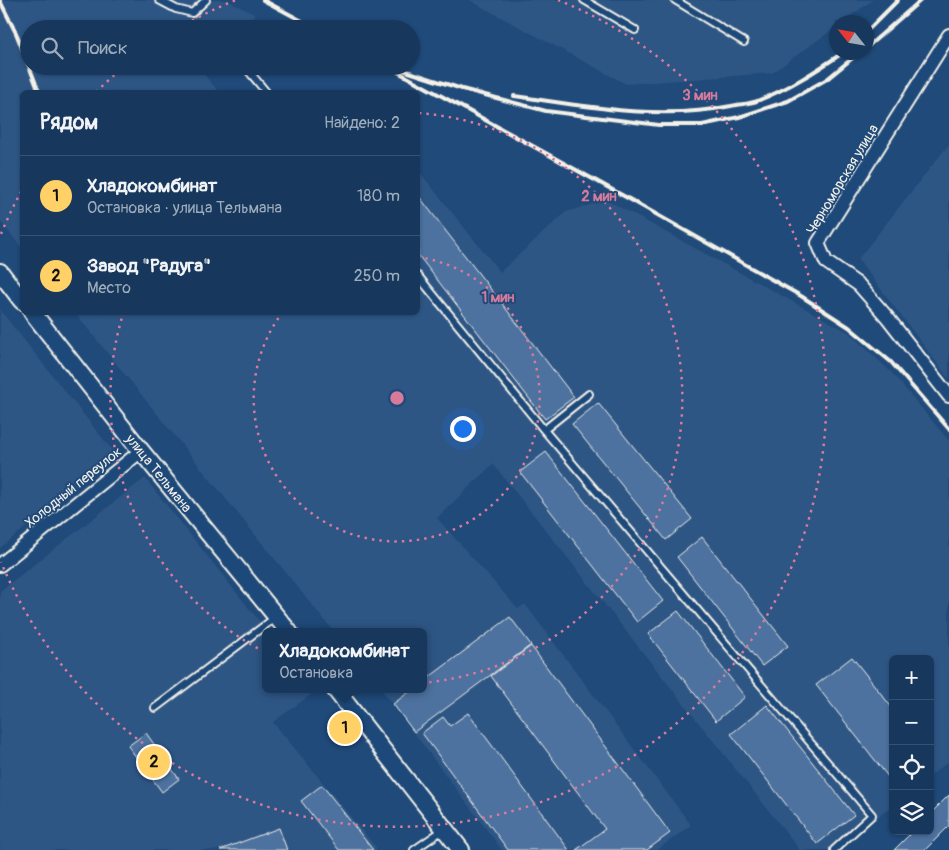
<!DOCTYPE html>
<html lang="ru">
<head>
<meta charset="utf-8">
<style>
	body { margin:0; font-family:Pangolin,sans-serif; background:#244365; color:#f1f3f6 }
	.controls { position:absolute; right:15px; bottom:15px; display:grid; overflow:hidden; border-radius:8px; box-shadow:0 1px 4px #0004 }
	.controls button { width:45px; height:45px; display:grid; place-items:center; padding:0; border:0; border-bottom:1px solid #365272; background:#17385c; color:#f1f3f6; font:25px sans-serif }
	.compass { position:absolute; left:829px; top:15px; width:45px; height:45px; border-radius:50%; background:#17385c; box-shadow:0 1px 4px #0004; rotate:301deg }
	.you { position:absolute; left:462px; top:428px; width:18px; height:18px; margin:-12px; border:4px solid #fff; border-radius:50%; background:#1a73e8; box-shadow:0 0 0 8px #1a73e833 }
	.badge { display:grid; place-items:center; width:32px; height:32px; border-radius:50%; background:#ffd166; color:#111; font-size:16px; font-weight:700 }
	.pin { position:absolute; translate:-50% -50%; border:2px solid #fff; box-shadow:0 1px 5px #0006 }
	.popup { position:absolute; left:262px; top:628px; width:165px; height:65px; box-sizing:border-box; display:grid; place-content:center; border-radius:8px; background:#17385c; filter:drop-shadow(0 1px 4px #0005); font-size:16px; white-space:nowrap; color:#9eacbb }
	.popup b { font-size:19px; color:#f1f3f6 }
	.popup::after { content:''; position:absolute; left:50%; top:100%; margin-left:-10px; border:10px solid transparent; border-top-color:#17385c }
	.list { margin:0; padding:0; list-style:none }
	h2 { display:flex; justify-content:space-between; align-items:center; height:65px; margin:0; padding:0 20px; font-size:21px }
	h2 small { font-size:16px; font-weight:400; color:#9eacbb }
	.list li { display:grid; grid-template-columns:32px 1fr auto; gap:15px; align-items:center; box-sizing:border-box; height:80px; padding:0 20px; border-top:1px solid #365272 }
	.list b { display:block; font-size:19px; white-space:nowrap }
	.list p { margin:0; font-size:16px; white-space:nowrap; color:#9eacbb }
	.list em { font-size:16px; font-style:normal; color:#9eacbb }
	.icon { flex:none; width:28px; height:28px; fill:none; stroke:currentColor; stroke-width:2; stroke-linecap:round; stroke-linejoin:round }
	.map { position:relative; flex:none; width:949px; height:850px; overflow:hidden }
	.search { position:absolute; background:#17385c; box-shadow:0 1px 4px #0004; left:20px; top:20px; width:400px; height:55px; display:flex; align-items:center; gap:12px; box-sizing:border-box; padding:0 18px; border-radius:28px; color:#9eacbb; font-size:19px }
	.panel { position:absolute; background:#17385c; box-shadow:0 1px 4px #0004; left:20px; top:90px; width:400px; height:225px; border-radius:8px }
	.map>svg:first-child { display:block }
	.built { fill:#2d5685 }
	.building { fill:#4d72a0; stroke:#f4f1e8 }
	.lines { fill:none; stroke-linecap:round; stroke-linejoin:round }
	.service-casing { stroke:#f4f1e8; stroke-width:10 }
	.minor-casing { stroke:#f4f1e8; stroke-width:16 }
	.tertiary-casing { stroke:#f4f1e8; stroke-width:20 }
	.service { stroke:#1f4a7a; stroke-width:6 }
	.minor { stroke:#1f4a7a; stroke-width:12 }
	.tertiary { stroke:#1f4a7a; stroke-width:16 }
	.rail { stroke:#f4f1e8; stroke-width:4 }
	.ring { fill:none; stroke:#d87a9a; stroke-width:2.5; stroke-dasharray:2.5 5 }
	.labels { text-anchor:middle; stroke-width:4; stroke-linejoin:round; paint-order:stroke }
	.street-label { font-size:14px; fill:#f4f1e8; stroke:#1f4a7a }
	.centre { fill:#d87a9a; stroke:#1f4a7a; stroke-width:2.5 }
	.ring-label { font-size:15px; text-anchor:middle; font-weight:bold; fill:#d87a9a; stroke:#1f4a7a; stroke-width:4; stroke-linejoin:round; paint-order:stroke }
</style>
</head>
<body>
<div class="map">
<svg width="949" height="850" viewBox="0 0 949 850">
	<rect width="100%" height="100%" fill="#1f4a7a"/>
	<filter id="ink" filterUnits="userSpaceOnUse"><feTurbulence type="fractalNoise" baseFrequency=".02" numOctaves="2"/><feDisplacementMap in="SourceGraphic" scale="10" xChannelSelector="R" yChannelSelector="G"/><feConvolveMatrix kernelMatrix="1 2 1 2 8 2 1 2 1" color-interpolation-filters="sRGB"/></filter>
	<g filter="url(#ink)">
		<path class="built" d="M0,0H227L256,15L238,29H29V66H197L219,92H22V248L0,221Z
			M469,0H873L842,22H836V27L772,73L626,84Z
			M949,144V379L858,259Z
			M418,170L500,272L566,212L607,200L848,332L891,372L949,441V761L930,776V659H893V805L837,850H800L493,464L437,518L518,609L525,604L691,825L657,850H502L381,689H424V632H334L75,313L418,312Z
			M0,310L116,455L0,548Z
			M145,478L268,632H266V689L316,691L273,722L378,850H0V591Z"/>
		<path class="building" d="M418,195L574,397L545,419L418,255Z
			M598,403L692,519L666,540L572,424Z
			M546,452L663,601L637,622L520,472Z
			M702,537L788,646L762,666L677,557Z
			M678,611L745,697L716,721L648,634Z
			M510,617L531,645L414,732L393,704L413,689H424V681Z
			M531,646L670,833L647,850H576L605,829L491,676Z
			M852,657L893,709V783L816,685Z
			M767,705L854,815L817,844L731,734Z
			M468,713L569,850H508L422,733L443,717L450,726Z
			M146,733L179,779L162,792L128,746Z
			M322,785L373,850H339L301,801Z
			M949,795V826L925,850H894L913,831H930V814Z
			M279,828L287,850H220Z"/>
		<g class="lines">
			<g class="service-casing">
				<path id="service" d="M159,0L176,9L192,13L206,0
					M584,0L635,30
					M675,0L744,42
					M247,69L266,92
					M418,276L544,430
					M589,394L544,430L872,815L834,850
					M155,708L276,617
					M414,850L443,830"/>
			</g>
			<g class="minor-casing">
				<path id="minor" d="M949,35L818,243L826,262L859,285L887,317L949,396
					M0,565L141,451"/>
			</g>
			<g class="tertiary-casing">
				<path id="tertiary" d="M0,272L22,301
					M32,312L141,451L289,632
					M335,689L461,850"/>
			</g>
			<use href="#service" class="service"/>
			<use href="#minor" class="minor"/>
			<use href="#tertiary" class="tertiary"/>
			<path class="rail" d="M263,0L317,29
				M0,1L16,33L29,66
				M866,32L898,0
				M866,48L921,0
				M29,66L39,92
				M387,66L631,200L801,296L849,327L891,362L949,429
				M403,70L462,89L546,111L659,125H702L739,117L788,101L827,79L860,52
				M514,96C586,106 658,121 731,106C739,104 749,104 757,101C788,89 816,71 844,52"/>
		</g>
	</g>
	<g class="ring">
		<path d="M418 257A143 143 0 1 1 282 313"/>
		<path d="M419 113A286 286 0 1 1 123 314"/>
		<path d="M1 234A429 429 0 0 1 22 190M96 92A429 429 0 0 1 124 67M179 28A429 429 0 0 1 236 0M558 0A429 429 0 1 1 1 562"/>
	</g>
	<g class="labels">
		<g class="street-label">
			<text transform="translate(842 179) rotate(-59)" y="5">Черноморская улица</text>
			<text transform="translate(159 473) rotate(51)" y="5">улица Тельмана</text>
			<text transform="translate(73 487) rotate(-39)" y="5">Холодный переулок</text>
		</g>
	</g>
	<circle cx="397" cy="398" r="8" class="centre"/>
	<g class="ring-label">
		<text x="700" y="100">3 мин</text>
		<text x="599" y="201">2 мин</text>
		<text x="498" y="302">1 мин</text>
	</g>
</svg>
<div class="controls">
<button>+</button>
<button>−</button>
<button><svg class="icon" aria-label="locate" viewBox="0 0 24 24"><circle cx="12" cy="12" r="6"/><path d="M12 2v4M12 18v4M2 12h4M18 12h4"/></svg></button>
<button><svg class="icon" aria-label="layers" viewBox="0 0 24 24"><path d="M12 4l9 5-9 5-9-5zM3 14l9 5 9-5"/></svg></button>
</div>
<svg class="compass" viewBox="-18 -18 36 36"><path d="M0-13l5 13h-10z" fill="#e53935"/><path d="M0 13l5-13h-10z" fill="#9eacbb"/></svg>
<div class="you"></div>
<div class="pin badge" style="left:345px;top:728px">1</div>
<div class="popup"><b>Хладокомбинат</b>Остановка</div>
<div class="pin badge" style="left:154px;top:762px">2</div>
<div class="search"><svg class="icon" aria-label="search" viewBox="0 0 24 24"><circle cx="10" cy="10" r="6"/><path d="M15 15l6 6"/></svg>Поиск</div>
<section class="panel">
<h2>Рядом<small>Найдено: 2</small></h2>
<ul class="list">
<li><span class="badge">1</span><div><b>Хладокомбинат</b><p>Остановка · улица Тельмана</p></div><em>180 m</em></li>
<li><span class="badge">2</span><div><b>Завод &quot;Радуга&quot;</b><p>Место</p></div><em>250 m</em></li>
</ul>
</section>
</div>
</body>
</html>
